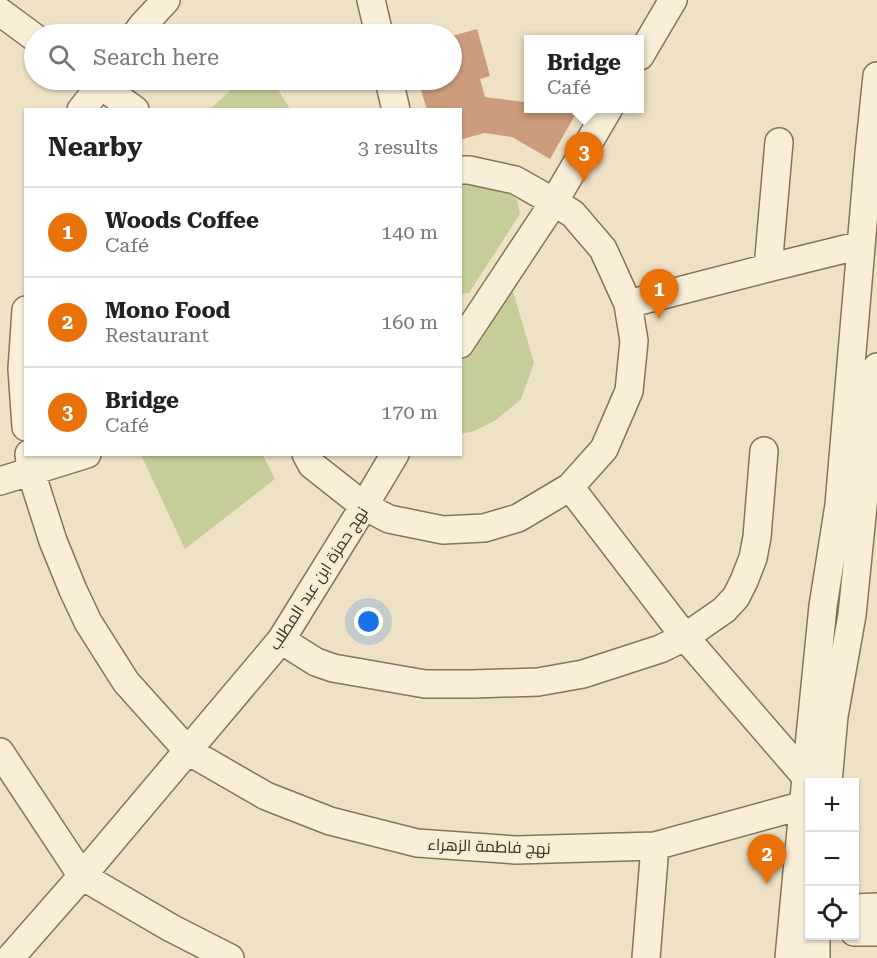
<!DOCTYPE html>
<html lang="en">
<head>
<meta charset="utf-8">
<style>
	body { margin:0; font-family:"Roboto Serif",Cairo,serif; background:#f6f6f6; color:#222 }
	.controls { position:absolute; right:18px; bottom:18px; display:grid; overflow:hidden; border-radius:0px; box-shadow:0 2px 4px #0004 }
	.controls button { width:54px; height:54px; display:grid; place-items:center; padding:0; border:0; border-bottom:2px solid #e0e0e0; background:#fff; color:#222; font:30px sans-serif }
	.you { position:absolute; left:369px; top:622px; width:21px; height:21px; margin:-15px; border:4px solid #fff; border-radius:50%; background:#1a73e8; box-shadow:0 0 0 9px #1a73e833 }
	.badge { display:grid; place-items:center; width:39px; height:39px; border-radius:50%; background:#b45309; color:#fff; font-size:20px; font-weight:700 }
	.pin { position:absolute; translate:-50% -50px; filter:drop-shadow(0 2px 3px #0008) }
	.pin::after { content:''; position:absolute; top:32px; width:21px; height:18px; background:inherit; clip-path:polygon(0 0,100% 0,50% 100%) }
	.popup { position:absolute; left:524px; top:35px; width:120px; height:78px; box-sizing:border-box; display:grid; place-content:center; border-radius:0px; background:#fff; filter:drop-shadow(0 2px 4px #0005); font-size:20px; white-space:nowrap; color:#767676 }
	.popup b { font-size:22px; color:#222 }
	.popup::after { content:''; position:absolute; left:50%; top:100%; margin-left:-12px; border:12px solid transparent; border-top-color:#fff }
	.list { margin:0; padding:0; list-style:none }
	h2 { display:flex; justify-content:space-between; align-items:center; height:78px; margin:0; padding:0 24px; font-size:26px }
	h2 small { font-size:20px; font-weight:400; color:#767676 }
	.list li { display:grid; grid-template-columns:39px 1fr auto; gap:18px; align-items:center; box-sizing:border-box; height:90px; padding:0 24px; border-top:2px solid #e0e0e0 }
	.list b { display:block; font-size:22px; white-space:nowrap }
	.list p { margin:0; font-size:20px; white-space:nowrap; color:#767676 }
	.list em { font-size:20px; font-style:normal; color:#767676 }
	.icon { flex:none; width:33px; height:33px; fill:none; stroke:currentColor; stroke-width:2; stroke-linecap:round; stroke-linejoin:round }
	.map { position:relative; flex:none; width:877px; height:958px; overflow:hidden }
	.search { position:absolute; background:#fff; box-shadow:0 2px 4px #0004; left:24px; top:24px; width:438px; height:66px; display:flex; align-items:center; gap:15px; box-sizing:border-box; padding:0 21px; border-radius:33px; color:#767676; font-size:22px }
	.panel { position:absolute; background:#fff; box-shadow:0 2px 4px #0004; left:24px; top:108px; width:438px; height:348px; border-radius:0px }
	.map>svg:first-child { display:block }
	.green { fill:#c7cd99 }
	.building { fill:#cc9c7c }
	.lines { fill:none; stroke-linecap:round; stroke-linejoin:round }
	.minor-casing { stroke:#89735b; stroke-width:30 }
	.minor { stroke:#f9efd9; stroke-width:27 }
	.labels { text-anchor:middle; stroke-width:4.5; stroke-linejoin:round; paint-order:stroke }
	.street-label { font-size:16px; fill:#3a2c1f; stroke:#f6ecd5 }
</style>
</head>
<body>
<div class="map">
<svg width="877" height="958" viewBox="0 0 877 958">
	<rect width="100%" height="100%" fill="#eee1c5"/>
	<path class="green" d="M242,80H272L290,109H210Z
		M460,182L498,186L517,200L520,214L469,293L461,294Z
		M510,281L534,363L521,399L496,420L474,431L461,434L460,362Z
		M141,455H263L275,479L185,549Z"/>
	<path class="building" d="M477,29L490,76L480,79L485,97L524,102L528,95V108H579L550,159L512,137L484,133L460,140V110H427L418,80H452V36Z"/>
	<g class="lines">
		<g class="minor-casing">
			<path id="minor" d="M371,0L379,34
				M0,12L34,37
				M136,34L142,26L166,0
				M640,56L673,0
				M93,80L135,110
				M389,80L396,110
				M81,110L105,80
				M768,268L779,142
				M628,304L768,268L861,245
				M26,310L22,369L26,427
				M460,344L554,202L609,108
				M29,454L31,472L53,541L73,590L88,622L126,682L188,751L266,796L330,821L417,843L516,850L655,846L804,805
				M306,454L312,465L364,506L389,519L443,530L484,528L518,518L570,487L604,449L629,391L634,341L628,304L603,249L573,214L554,202L515,180L469,170H460
				M0,481L87,454
				M570,487L685,637L806,777
				M281,640L316,662L333,668L425,684H473L538,682L583,674L660,649L685,637L724,610L736,597L744,581L753,558L757,537L764,451
				M0,752L82,876L171,928L230,958
				M828,782L834,716L852,615L877,367
				M854,908L877,907
				M854,932H877
				M10,958L82,876L281,640L364,506L395,454
				M646,958L655,846
				M789,958L806,777L823,606L839,505L869,153L877,76
				M816,958V936"/>
		</g>
		<use href="#minor" class="minor"/>
	</g>
	<g class="labels">
		<g class="street-label">
			<text transform="translate(318 578) rotate(-57)" y="6">نهج حمزة ابن عبد المطلب</text>
			<text transform="translate(489 846) rotate(2)" y="6">نهج فاطمة الزهراء</text>
		</g>
	</g>
</svg>
<div class="controls">
<button>+</button>
<button>−</button>
<button><svg class="icon" aria-label="locate" viewBox="0 0 24 24"><circle cx="12" cy="12" r="6"/><path d="M12 2v4M12 18v4M2 12h4M18 12h4"/></svg></button>
</div>
<div class="you"></div>
<div class="pin badge" style="left:659px;top:319px;background:#e8710a">1</div>
<div class="pin badge" style="left:767px;top:884px;background:#e8710a">2</div>
<div class="pin badge" style="left:584px;top:182px;background:#e8710a">3</div>
<div class="popup"><b>Bridge</b>Café</div>
<div class="search"><svg class="icon" aria-label="search" viewBox="0 0 24 24"><circle cx="10" cy="10" r="6"/><path d="M15 15l6 6"/></svg>Search here</div>
<section class="panel">
<h2>Nearby<small>3 results</small></h2>
<ul class="list">
<li><span class="badge" style="background:#e8710a">1</span><div><b>Woods Coffee</b><p>Café</p></div><em>140 m</em></li>
<li><span class="badge" style="background:#e8710a">2</span><div><b>Mono Food</b><p>Restaurant</p></div><em>160 m</em></li>
<li><span class="badge" style="background:#e8710a">3</span><div><b>Bridge</b><p>Café</p></div><em>170 m</em></li>
</ul>
</section>
</div>
</body>
</html>
